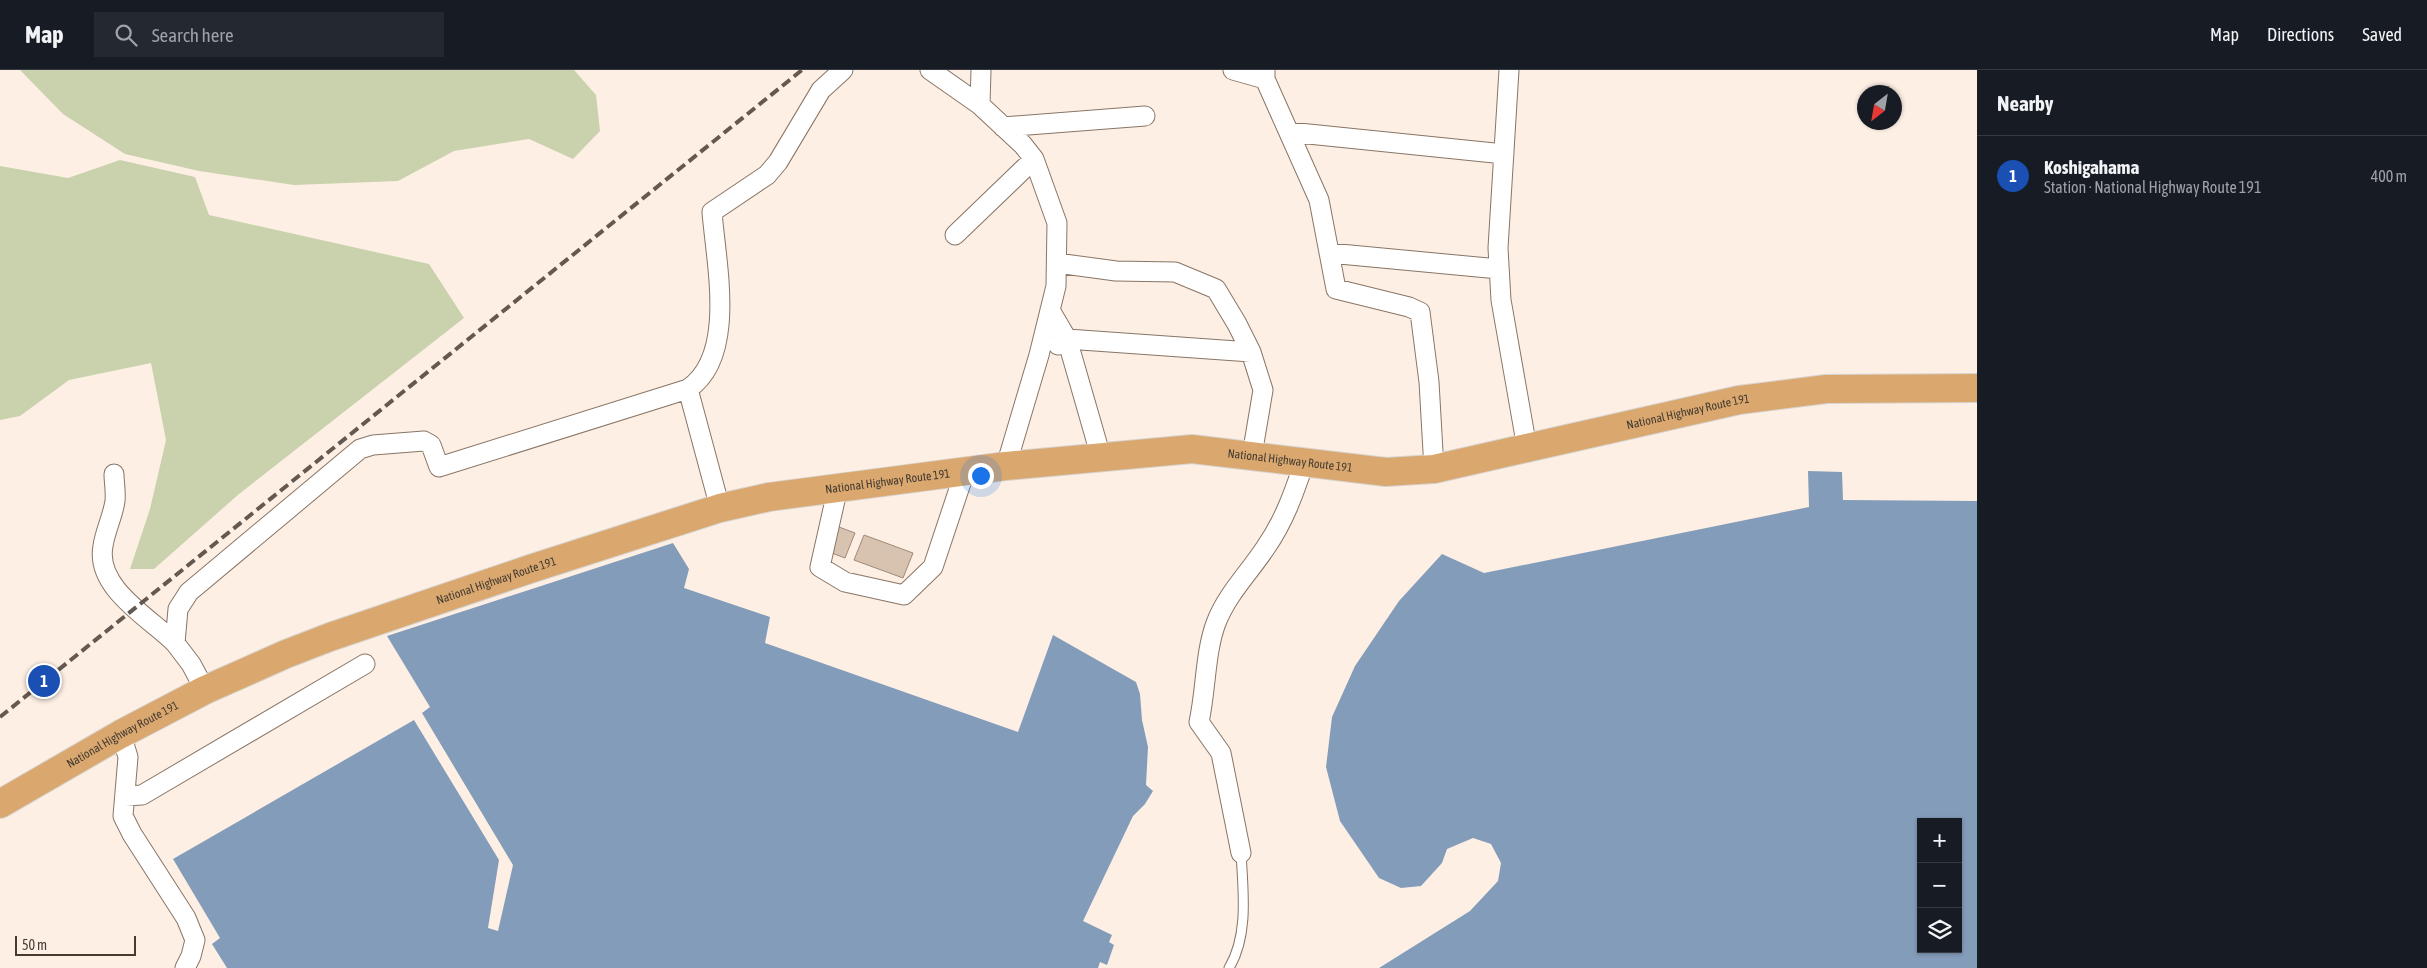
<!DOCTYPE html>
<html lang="en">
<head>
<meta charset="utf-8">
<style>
	body { margin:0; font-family:"Asap Condensed",sans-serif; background:#242831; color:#f1f3f6 }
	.controls { position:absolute; right:15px; bottom:15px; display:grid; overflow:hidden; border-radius:0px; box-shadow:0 1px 4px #0004 }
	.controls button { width:45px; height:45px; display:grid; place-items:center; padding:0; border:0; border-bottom:1px solid #363941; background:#171b24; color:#f1f3f6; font:25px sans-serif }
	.compass { position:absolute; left:1857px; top:15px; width:45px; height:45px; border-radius:50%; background:#171b24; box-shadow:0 1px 4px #0004; rotate:211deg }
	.scale { position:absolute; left:15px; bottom:12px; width:121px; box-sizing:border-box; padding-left:5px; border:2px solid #443b33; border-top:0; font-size:14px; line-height:18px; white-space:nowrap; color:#443b33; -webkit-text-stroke:4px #fdefe4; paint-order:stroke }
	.you { position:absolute; left:980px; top:405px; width:18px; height:18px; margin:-12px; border:4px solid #fff; border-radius:50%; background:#1a73e8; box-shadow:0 0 0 8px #1a73e833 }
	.badge { display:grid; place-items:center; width:32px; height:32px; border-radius:50%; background:#0f766e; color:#fff; font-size:16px; font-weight:700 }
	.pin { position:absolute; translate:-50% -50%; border:2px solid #fff; box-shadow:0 1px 5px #0006 }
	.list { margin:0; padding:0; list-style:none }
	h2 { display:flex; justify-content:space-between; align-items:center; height:65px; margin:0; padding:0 20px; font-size:21px }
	h2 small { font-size:16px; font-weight:400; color:#9ea1a6 }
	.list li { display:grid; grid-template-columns:32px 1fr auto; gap:15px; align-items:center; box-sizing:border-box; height:80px; padding:0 20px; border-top:1px solid #363941 }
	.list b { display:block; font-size:19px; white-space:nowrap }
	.list p { margin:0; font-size:16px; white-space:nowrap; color:#9ea1a6 }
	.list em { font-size:16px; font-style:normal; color:#9ea1a6 }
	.icon { flex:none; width:28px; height:28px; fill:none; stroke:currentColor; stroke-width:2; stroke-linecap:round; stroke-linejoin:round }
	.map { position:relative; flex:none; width:1977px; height:898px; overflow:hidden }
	header { display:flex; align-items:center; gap:30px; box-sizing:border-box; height:70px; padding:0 25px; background:#171b24; border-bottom:1px solid #363941 }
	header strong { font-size:24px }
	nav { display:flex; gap:28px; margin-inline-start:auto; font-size:18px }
	.search { width:350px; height:45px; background:#242831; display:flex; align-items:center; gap:12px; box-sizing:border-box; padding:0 18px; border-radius:0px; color:#9ea1a6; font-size:19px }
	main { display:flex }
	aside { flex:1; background:#171b24 }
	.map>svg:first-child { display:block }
	.green { fill:#c9d2ad }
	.water { fill:#839cba; fill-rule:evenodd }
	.building { fill:#d8c2b0; stroke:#9f8a79 }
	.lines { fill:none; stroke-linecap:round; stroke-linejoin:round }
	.service-casing { stroke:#897565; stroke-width:11 }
	.minor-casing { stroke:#897565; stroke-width:21 }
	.trunk-casing { stroke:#d6d4d2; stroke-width:30 }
	.service { stroke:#fff; stroke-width:9 }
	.minor { stroke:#fff; stroke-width:19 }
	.trunk { stroke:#daa86e; stroke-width:28 }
	.rail { stroke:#635951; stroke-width:4; stroke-dasharray:10 5; stroke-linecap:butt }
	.labels { text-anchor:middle; stroke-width:4; stroke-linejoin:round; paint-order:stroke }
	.street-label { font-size:12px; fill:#443b33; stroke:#fdefe4 }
</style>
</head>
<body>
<header>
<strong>Map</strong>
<div class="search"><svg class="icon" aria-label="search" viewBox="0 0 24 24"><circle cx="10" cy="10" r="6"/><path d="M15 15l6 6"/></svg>Search here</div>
<nav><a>Map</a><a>Directions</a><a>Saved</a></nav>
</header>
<main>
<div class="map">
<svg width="1977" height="898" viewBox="0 0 1977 898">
	<rect width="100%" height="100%" fill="#fdefe4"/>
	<path class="green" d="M20,0H574L596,25L600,61L573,89L529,69L454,81L398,111L294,115L199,101L125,84L63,44Z
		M120,90L195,107L209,145L429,194L464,248L239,424L154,499H130L150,439L166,370L151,293L69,310L20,346L0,350V96L68,108Z"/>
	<path class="water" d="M1808,401L1842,402L1843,430L1977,431V898H1379L1470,841L1498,811L1501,793L1491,774L1473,768L1447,779L1442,793L1421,816L1401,818L1379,808L1340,751L1326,697L1332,647L1355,596L1399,531L1442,484L1484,503L1809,437ZM1921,752H1958V879H1921Z
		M673,473L689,499L684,518L770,547L765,573L1018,662L1053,565L1136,612L1140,624L1142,650L1148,677L1146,715L1153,721L1145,734L1133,746L1083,851L1112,865L1109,872L1114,875L1107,895L1100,892L1098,898H227L212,874L220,868L173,789L414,650L499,790L488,858L498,861L513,795L422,643L430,637L387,566Z"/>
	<path class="building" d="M839,457L855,463L845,488L829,482Z
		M864,465L913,483L903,508L854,490Z"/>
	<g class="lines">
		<g class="service-casing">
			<path id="service" d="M1229,898C1249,865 1243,820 1241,783"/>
		</g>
		<g class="minor-casing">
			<path id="minor" d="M930,0L980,35L1023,75L1034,89L1057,153L1056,216L1039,285L1006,396
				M1233,0L1265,9
				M1265,0V9L1319,130L1336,219L1409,237L1420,242L1429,312L1434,399
				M1509,0L1498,178L1501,230L1527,378
				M980,35L981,0
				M1003,57L1145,46
				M1289,62L1504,84
				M955,165L1034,89
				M1329,183L1499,199
				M1057,193L1116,201L1175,202L1216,219L1237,254L1251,282L1263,320L1252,385
				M1050,240L1067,269L1251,282
				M1058,275L1067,269L1101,387
				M114,404C114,412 116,422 115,431C113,446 105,461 103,476C95,518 150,548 175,573
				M838,417L820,497L845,512L904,525L933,497L965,401
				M720,438L688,319C737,286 716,194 712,142L767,105L778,92L821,20L843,0
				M205,620L191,594L175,573L178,539L189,522L360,379L373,375L424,371L431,375L439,397L688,319
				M121,664L128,687L123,746L132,764L186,848L195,870L191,886L185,898
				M125,726L142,725L365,594
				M1241,783L1221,683L1199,652C1206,621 1205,582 1216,553C1227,524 1249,503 1266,477C1284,451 1294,423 1304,393"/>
		</g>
		<g class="trunk-casing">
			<g id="trunk">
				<path id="s1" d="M0,734L121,664L205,620L286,584L330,567L530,499L720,438L769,427L1006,396L1192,379L1386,402L1434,399L1739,330L1826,319L1977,318"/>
			</g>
		</g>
		<use href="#service" class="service"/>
		<use href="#minor" class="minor"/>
		<use href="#trunk" class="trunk"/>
		<path class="rail" d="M0,647L802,0"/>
	</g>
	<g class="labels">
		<g class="street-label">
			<text dy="4" stroke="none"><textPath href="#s1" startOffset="1761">National Highway Route 191</textPath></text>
			<text dy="4" stroke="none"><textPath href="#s1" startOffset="1356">National Highway Route 191</textPath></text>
			<text dy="4" stroke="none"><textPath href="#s1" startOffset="951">National Highway Route 191</textPath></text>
			<text dy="4" stroke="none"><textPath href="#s1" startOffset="546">National Highway Route 191</textPath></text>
			<text dy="4" stroke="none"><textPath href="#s1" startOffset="141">National Highway Route 191</textPath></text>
		</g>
	</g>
</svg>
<div class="controls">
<button>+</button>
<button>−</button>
<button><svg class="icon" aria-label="layers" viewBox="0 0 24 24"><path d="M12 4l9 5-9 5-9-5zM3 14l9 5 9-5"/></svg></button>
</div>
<svg class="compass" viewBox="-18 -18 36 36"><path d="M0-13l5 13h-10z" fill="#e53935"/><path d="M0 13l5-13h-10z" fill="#9ea1a6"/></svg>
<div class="scale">50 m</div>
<div class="you"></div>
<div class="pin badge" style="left:44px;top:611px;background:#1a4fb4">1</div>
</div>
<aside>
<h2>Nearby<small></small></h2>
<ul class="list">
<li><span class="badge" style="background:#1a4fb4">1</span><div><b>Koshigahama</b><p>Station · National Highway Route 191</p></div><em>400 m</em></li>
</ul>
</aside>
</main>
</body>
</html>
